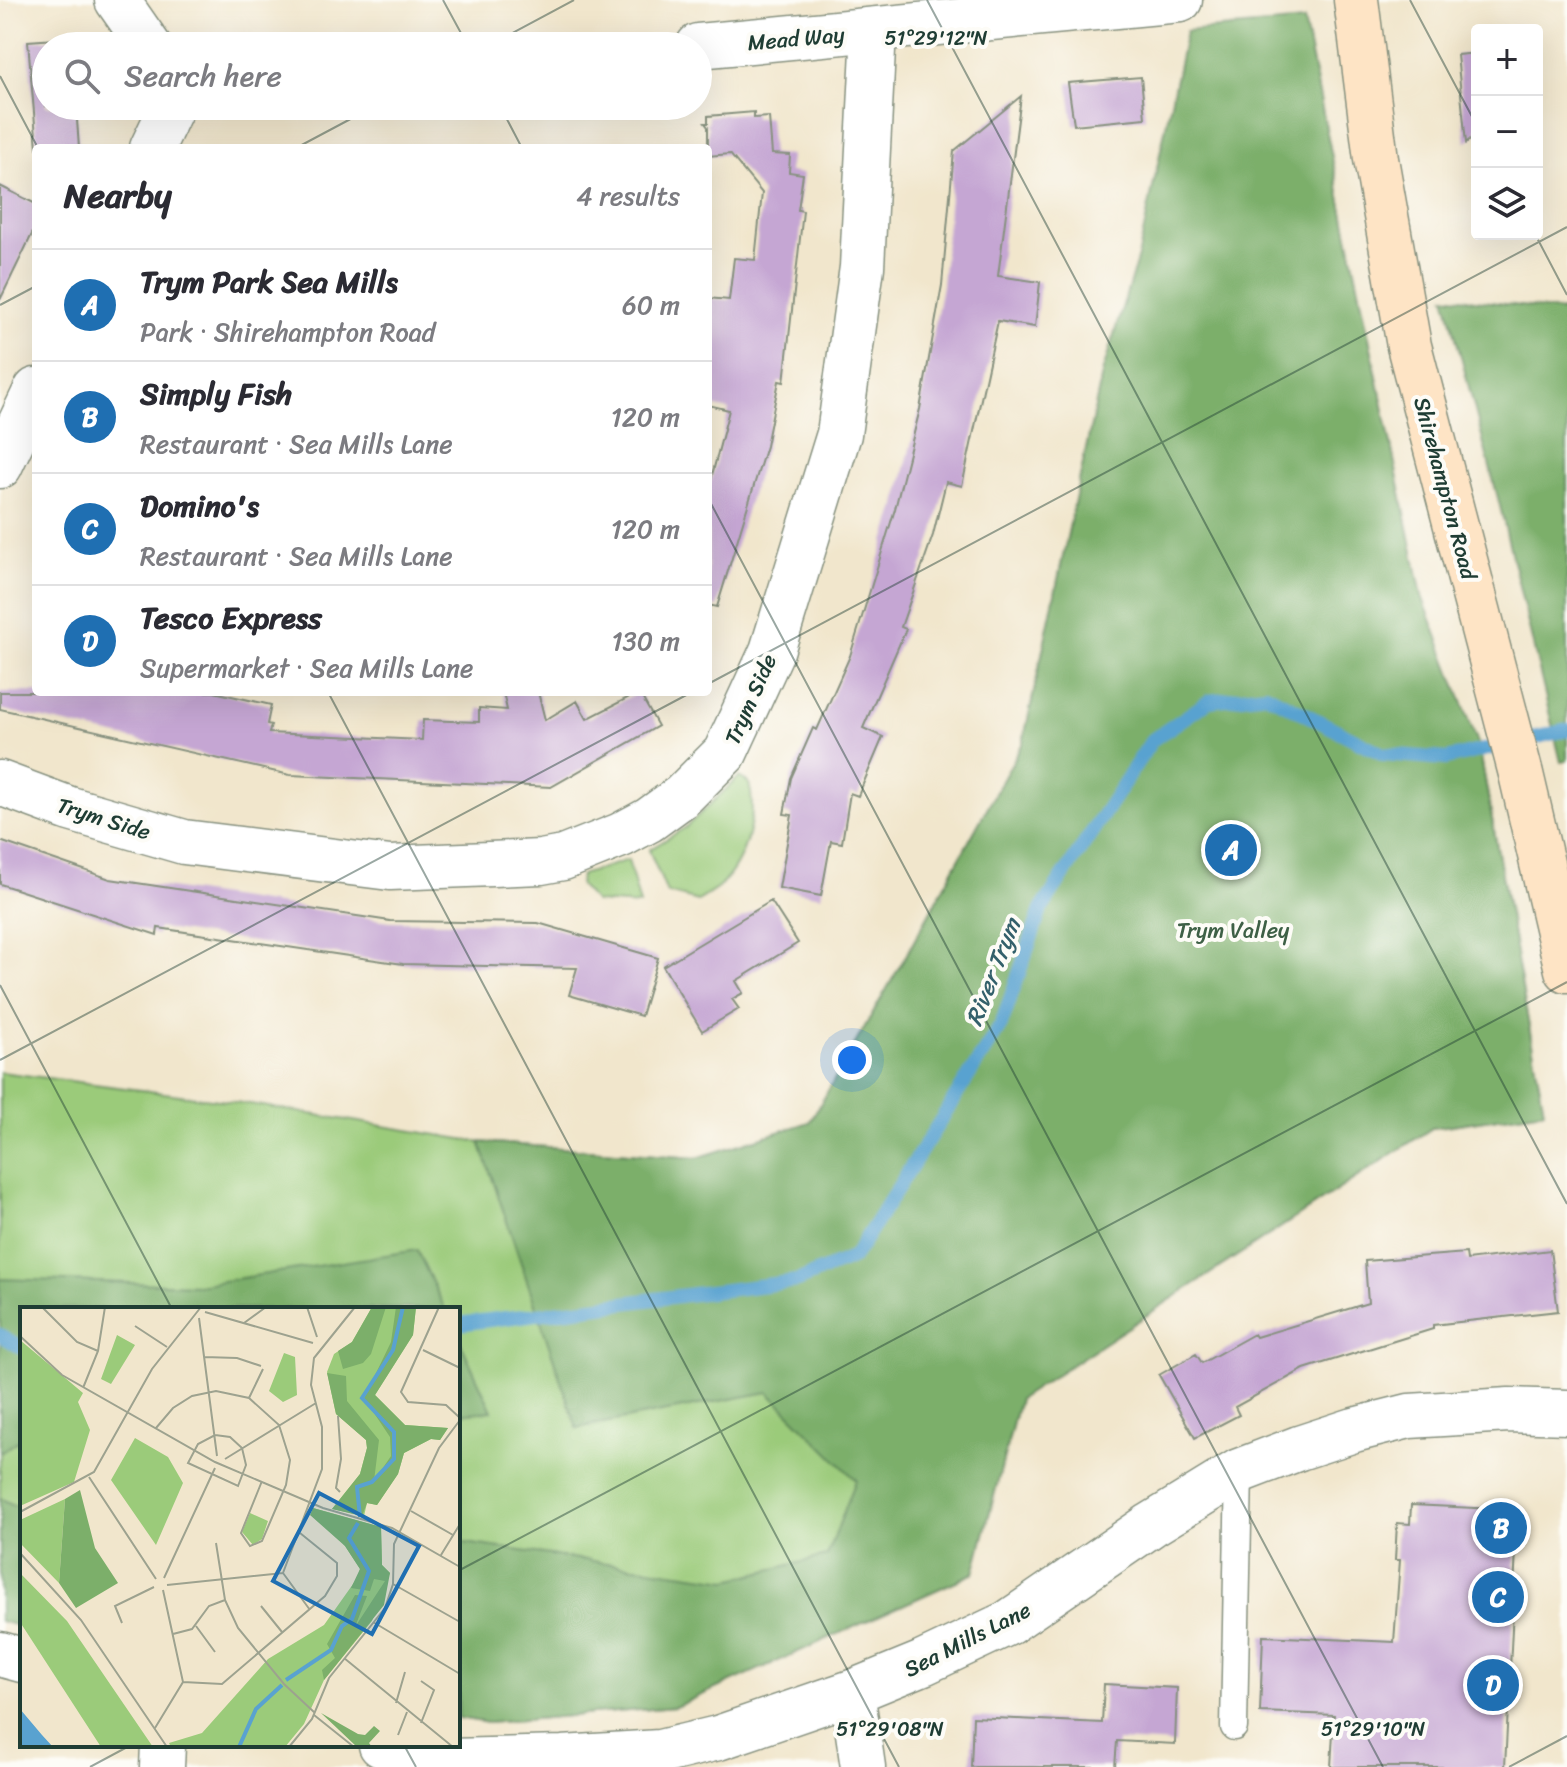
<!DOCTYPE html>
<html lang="en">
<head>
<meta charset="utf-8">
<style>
	body { margin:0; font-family:Sriracha,sans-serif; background:#f2f2f3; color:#2b2b33 }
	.controls { position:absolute; right:24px; top:24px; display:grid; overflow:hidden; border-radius:8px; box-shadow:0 8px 32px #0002 }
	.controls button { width:72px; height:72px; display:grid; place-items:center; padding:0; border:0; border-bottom:2px solid #e1e1e2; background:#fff; color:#2b2b33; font:40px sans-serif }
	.you { position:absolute; left:852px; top:1060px; width:28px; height:28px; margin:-20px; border:6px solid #fff; border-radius:50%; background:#1a73e8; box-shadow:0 0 0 12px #1a73e833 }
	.badge { display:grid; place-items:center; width:52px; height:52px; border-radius:50%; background:#1f6fb2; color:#fff; font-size:26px; font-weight:700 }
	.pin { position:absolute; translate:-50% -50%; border:4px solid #fff; box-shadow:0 2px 8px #0006 }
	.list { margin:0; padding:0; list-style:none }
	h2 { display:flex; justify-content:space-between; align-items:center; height:104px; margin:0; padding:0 32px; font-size:34px }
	h2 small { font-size:26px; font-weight:400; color:#7c7c81 }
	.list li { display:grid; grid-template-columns:52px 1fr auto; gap:24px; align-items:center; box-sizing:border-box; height:112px; padding:0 32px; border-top:2px solid #e1e1e2 }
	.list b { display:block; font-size:30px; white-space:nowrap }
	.list p { margin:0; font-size:26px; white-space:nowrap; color:#7c7c81 }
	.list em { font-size:26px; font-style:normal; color:#7c7c81 }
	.icon { flex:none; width:44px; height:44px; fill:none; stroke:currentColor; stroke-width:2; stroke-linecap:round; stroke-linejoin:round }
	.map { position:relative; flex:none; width:1567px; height:1767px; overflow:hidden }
	.search { position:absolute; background:#fff; box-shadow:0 8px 32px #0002; left:32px; top:32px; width:680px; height:88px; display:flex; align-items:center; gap:20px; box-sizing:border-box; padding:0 28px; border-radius:44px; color:#7c7c81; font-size:30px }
	.panel { position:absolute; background:#fff; box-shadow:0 8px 32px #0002; left:32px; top:144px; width:680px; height:552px; border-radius:8px }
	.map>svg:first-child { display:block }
	.green { fill:#9bcb7a; stroke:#5d8457; stroke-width:2 }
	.forest { fill:#7caf6a; stroke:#4e764f; stroke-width:2 }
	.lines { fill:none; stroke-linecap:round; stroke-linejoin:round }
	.stream { stroke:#59a2d0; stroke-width:14 }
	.building { fill:#c5a6d3 }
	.service-casing { stroke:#889280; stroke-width:29 }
	.minor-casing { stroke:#889280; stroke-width:47 }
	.secondary-casing { stroke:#889280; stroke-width:47 }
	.service { stroke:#fff; stroke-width:26 }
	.minor { stroke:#fff; stroke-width:44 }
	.secondary { stroke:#fee4c5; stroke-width:44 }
	.ticks { fill:none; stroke:#1f3d34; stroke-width:2; stroke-opacity:0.45 }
	.labels { text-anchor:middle; stroke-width:8; stroke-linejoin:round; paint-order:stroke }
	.street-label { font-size:22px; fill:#1f3d34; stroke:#fdfcf7 }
	.park-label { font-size:22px; fill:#3e6046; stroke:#fdfcf7 }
	.water-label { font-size:24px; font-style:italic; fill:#33606b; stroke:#fdfcf7 }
	.inset-river { fill:none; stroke:#59a2d0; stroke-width:4 }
	.inset-road { fill:none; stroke:#9da28f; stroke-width:2 }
	.view { fill:#1f6fb2; fill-opacity:0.15; stroke:#1f6fb2; stroke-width:4 }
	.inset-edge { fill:none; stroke:#1f3d34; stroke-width:4 }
	.ticks-label { font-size:20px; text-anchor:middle; fill:#1f3d34; stroke:#fdfcf7; stroke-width:8; stroke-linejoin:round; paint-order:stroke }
</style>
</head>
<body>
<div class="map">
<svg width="1567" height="1767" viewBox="0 0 1567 1767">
	<rect width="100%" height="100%" fill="#fdfcf7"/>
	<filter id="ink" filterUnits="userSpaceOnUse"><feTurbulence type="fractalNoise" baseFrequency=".0125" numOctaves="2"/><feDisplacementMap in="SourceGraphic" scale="16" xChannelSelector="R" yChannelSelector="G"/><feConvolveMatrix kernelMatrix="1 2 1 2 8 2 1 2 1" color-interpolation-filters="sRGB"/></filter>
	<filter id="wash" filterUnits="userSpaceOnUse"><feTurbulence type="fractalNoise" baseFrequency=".006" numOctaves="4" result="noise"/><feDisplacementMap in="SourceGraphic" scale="32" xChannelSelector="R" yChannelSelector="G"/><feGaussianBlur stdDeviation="1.8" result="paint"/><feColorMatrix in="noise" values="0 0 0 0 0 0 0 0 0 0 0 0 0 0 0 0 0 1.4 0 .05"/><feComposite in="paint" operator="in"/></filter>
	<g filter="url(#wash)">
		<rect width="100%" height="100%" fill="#f1e6cc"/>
		<path class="green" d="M1304,21L1422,596L1479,746L1544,1111L1432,1128L1019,1399L974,1573L675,1707L488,1723L458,1718V1309H22V1627L0,1621V1072L250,1104L480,1142L697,1158L810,1122L907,954L1023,743L1103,370L1151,245Z
			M739,777L749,783C758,817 745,862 719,887C713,892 704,897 698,901L667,893L649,850L686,827Z
			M628,860L640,905L595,902L579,885L581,875Z"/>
		<path class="forest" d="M1304,21L1422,596L1479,746L1544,1111L1432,1128L1019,1399L974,1573L675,1707L488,1723L458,1718V1542L728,1580L827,1556L856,1480L768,1392L577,1428L480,1142L697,1158L810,1122L907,954L1023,743L1103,370L1139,253L1186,31Z
			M1445,296L1567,312V761L1561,762L1499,502Z
			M417,1250L445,1309H22V1438L0,1453V1279L198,1285Z
			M458,1337L492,1411L458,1414Z
			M0,1498L22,1509V1627L0,1621Z"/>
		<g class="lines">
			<path class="stream" d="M458,1324L797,1281L854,1257L1001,1025L1041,910L1152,740L1209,701L1266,694L1383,754L1446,759L1567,730
				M0,1335L22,1348"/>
		</g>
		<g id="blocks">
			<path class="building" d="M70,38L71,46H46V106H76L79,148H37L28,41Z
				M1477,53V133L1466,143L1457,55Z
				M1141,77L1145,118L1074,125L1068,83Z
				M1021,96L998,276L1040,282L1035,327L998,321L962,486L946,482L933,535L901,627L906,629L863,728L883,737L858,796L850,793L842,843L831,841L821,896L779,888L792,815L784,814L791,778L813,728L817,730L850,656L895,509L920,409L942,285L954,151Z
				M754,112V118L769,117L772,154L790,155L789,172L803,174L798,210L803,211L784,382L779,381L766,446L717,607L708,605V491L729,410L708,405V298L729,300L734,258L755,260L762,193L730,154L708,156V127L705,123H708V116Z
				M0,186L36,204V226L0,300Z
				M0,692H214L271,705L267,724L271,725L269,733L422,740L423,720L479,722V708L507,710L503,692H538L545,720L577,701L587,719L639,692L658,726L551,787L290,775L0,709Z
				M0,841L110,879L390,921L538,923L658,958L641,1016L569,995L577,968L403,964L158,928L157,935L0,884Z
				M771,901L798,943L736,981L743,993L732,999L739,1009L702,1031L663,966Z
				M1550,1250L1558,1311L1433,1325V1329L1304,1369L1235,1407L1239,1415L1195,1438L1159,1375L1196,1354L1202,1363L1254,1334L1256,1337L1368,1303L1365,1261L1466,1253L1467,1260Z
				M1411,1505L1518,1510L1505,1767H1331L1334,1715L1260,1712L1263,1636L1394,1642L1400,1560H1395L1397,1523L1410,1524Z
				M1104,1684L1177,1688L1175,1744L1117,1741L1115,1767H971L973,1717L1102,1723Z"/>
		</g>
	</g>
	<g filter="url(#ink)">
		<use href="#blocks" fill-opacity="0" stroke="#889280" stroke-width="2"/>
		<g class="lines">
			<g class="service-casing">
				<path id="service" d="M1234,1727L1239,1471"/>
			</g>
			<g class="minor-casing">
				<path id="minor" d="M117,0L149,46
					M698,46L1180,0
					M152,148L172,106
					M0,466L36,390
					M0,783L70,809L184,842L390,868L541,862L563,858L621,835L649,820L682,796L725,753L772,651L839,434L862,267L874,30
					M0,1654L22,1660
					M852,1692L863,1767
					M381,1745L449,1761L562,1758L660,1752L718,1738L852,1692L923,1663L1008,1623L1151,1525L1239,1471L1299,1448L1354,1430L1409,1416L1509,1410L1567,1412
					M162,1767L163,1745"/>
			</g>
			<g class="secondary-casing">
				<path id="secondary" d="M1356,0L1376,159L1409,346L1521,774L1567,970"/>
			</g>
			<use href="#service" class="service"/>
			<use href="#minor" class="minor"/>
			<use href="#secondary" class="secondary"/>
		</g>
	</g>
	<path class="ticks" d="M443,0L468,46M927,0L1567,1204M1410,0L1477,126M488,46L574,0M0,76L38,148M500,106L522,148M296,148L375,106M1535,234L1567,295M0,305L36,286M708,498L1383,1767M708,684L1567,227M328,692L899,1767M0,985L172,1309M0,1060L692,692M458,1571L1567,982M404,1745L416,1767M90,1767L131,1745M1509,1767L1567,1736"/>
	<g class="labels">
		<g class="street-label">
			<text transform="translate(796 38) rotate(-5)" y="8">Mead Way</text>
			<text transform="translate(1446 488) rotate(75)" y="8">Shirehampton Road</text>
			<text transform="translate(750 699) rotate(-66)" y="8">Trym Side</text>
			<text transform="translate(104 818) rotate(17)" y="8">Trym Side</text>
			<text transform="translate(967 1639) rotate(-27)" y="8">Sea Mills Lane</text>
		</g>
		<g class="park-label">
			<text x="1233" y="938">Trym Valley</text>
		</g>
		<g class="water-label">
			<text transform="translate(993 972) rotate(-69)" y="8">River Trym</text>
		</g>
	</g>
	<g transform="translate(20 1307)">
		<rect width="440" height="440" fill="#f1e6cc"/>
		<path d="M352,0H396L393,28L355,88L385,118L428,121L420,133L411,132L384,146L378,167L357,198L347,196L344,209L312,202L340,167L347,141L346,133L316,107L307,65L314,47L332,35ZM97,28L115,38L91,77L81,72ZM0,33L63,86L58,95L70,123L54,175L0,199ZM264,46L275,50L277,88L263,95L249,84ZM115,131L148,150L163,176L136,238L91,173ZM45,192L39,276L0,236V213ZM293,201L361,220L362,258L370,266L352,314L304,373L284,417L265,440H151L149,436L182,426L248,352L304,318L338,270L340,262L325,239ZM230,206L248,214L242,232L233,238L222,225ZM0,266L47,314L133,440H81L0,315Z" fill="#9bcb7a"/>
		<path d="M352,0H366L351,47L343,56L323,62L318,44L332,35ZM376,0H396L393,28L355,88L385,118L428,121L420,133L411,132L384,146L378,167L357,198L347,196L342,209L312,202L340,167L347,141L346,133L316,107L307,66L326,69L327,94L359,133L354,174L371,149L370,130L344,91L371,35ZM60,183L75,241L98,276L56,301L39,276L45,192ZM293,201L361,220L362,258L370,266L364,298L304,373L302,363L315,351L307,337L335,288L347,289L335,320L365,274L354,272L350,284L331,281L340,262L325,239L290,208ZM301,406L338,427L345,428L354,419L360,424L349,436L352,440H337Z" fill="#7caf6a"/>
		<path d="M0,402L22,428L33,440H0Z" fill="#59a2d0"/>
		<path class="inset-river" d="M340,210L337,180L352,175L374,152V125L342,91L373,43L383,0M266,373L311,343L322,319L332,312L349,264L329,231L338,216M219,440L236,402L262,378"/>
		<path class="inset-road" d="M22,0L57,35L78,44M287,0L297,30M419,0L381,85L388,95L426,98L440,111M185,5L293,36M179,11L197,149M224,16L246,0M115,19L147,40M0,29L42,68L195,155L303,201L372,221L440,260M403,43L440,61M184,50L217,51L241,59M63,81L78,44L85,0M229,91L243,62M318,109L321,152L316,181L320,185M136,121L153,101L172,89L196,84L229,91L259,118L270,153L266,178L242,234L230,239L221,226L242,174M195,128L210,130L222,141L226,158L218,179L168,156L178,137ZM205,152L296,96M69,170L136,272M391,204L433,228M0,205L74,165L132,62L181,0M196,236L205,293L218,321L264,377L295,406M0,246L61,313L147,440M421,248L440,217M263,266L302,162V120L291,78L294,51L335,0M263,266L290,303M144,271L195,161M373,277L440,315M147,278L263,266M241,299L262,325M353,315L440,367M102,316L95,299L134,280M176,319L195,345M153,327L172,322L189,299L205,293M324,351L433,440M401,374L414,383L401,416M163,375L202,377L305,289L317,269V256L280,226M376,396L385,365M294,408L334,440M135,421L163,375L143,283M378,428L387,405M269,440L292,412L309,371L365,301L373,277L374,237L419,141L440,113"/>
		<path class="view" d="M299,186L399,239L352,327L253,274Z"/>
		<rect width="440" height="440" class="inset-edge"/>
	</g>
	<g class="ticks-label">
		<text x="936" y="45">51°29'12"N</text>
		<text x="890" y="1736">51°29'08"N</text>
		<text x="1373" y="1736">51°29'10"N</text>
	</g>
</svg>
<div class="controls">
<button>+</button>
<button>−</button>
<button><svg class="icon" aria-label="layers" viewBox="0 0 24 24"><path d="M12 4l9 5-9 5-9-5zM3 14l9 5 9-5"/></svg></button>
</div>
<div class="you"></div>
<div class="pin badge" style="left:1231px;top:850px">A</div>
<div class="pin badge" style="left:1501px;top:1528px">B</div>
<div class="pin badge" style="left:1498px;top:1597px">C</div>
<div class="pin badge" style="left:1493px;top:1685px">D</div>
<div class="search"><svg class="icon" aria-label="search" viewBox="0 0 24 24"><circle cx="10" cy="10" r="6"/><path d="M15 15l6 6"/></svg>Search here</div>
<section class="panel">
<h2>Nearby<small>4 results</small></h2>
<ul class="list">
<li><span class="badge">A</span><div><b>Trym Park Sea Mills</b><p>Park · Shirehampton Road</p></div><em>60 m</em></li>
<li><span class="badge">B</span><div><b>Simply Fish</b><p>Restaurant · Sea Mills Lane</p></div><em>120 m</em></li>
<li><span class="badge">C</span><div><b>Domino's</b><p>Restaurant · Sea Mills Lane</p></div><em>120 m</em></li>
<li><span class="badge">D</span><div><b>Tesco Express</b><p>Supermarket · Sea Mills Lane</p></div><em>130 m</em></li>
</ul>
</section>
</div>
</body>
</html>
